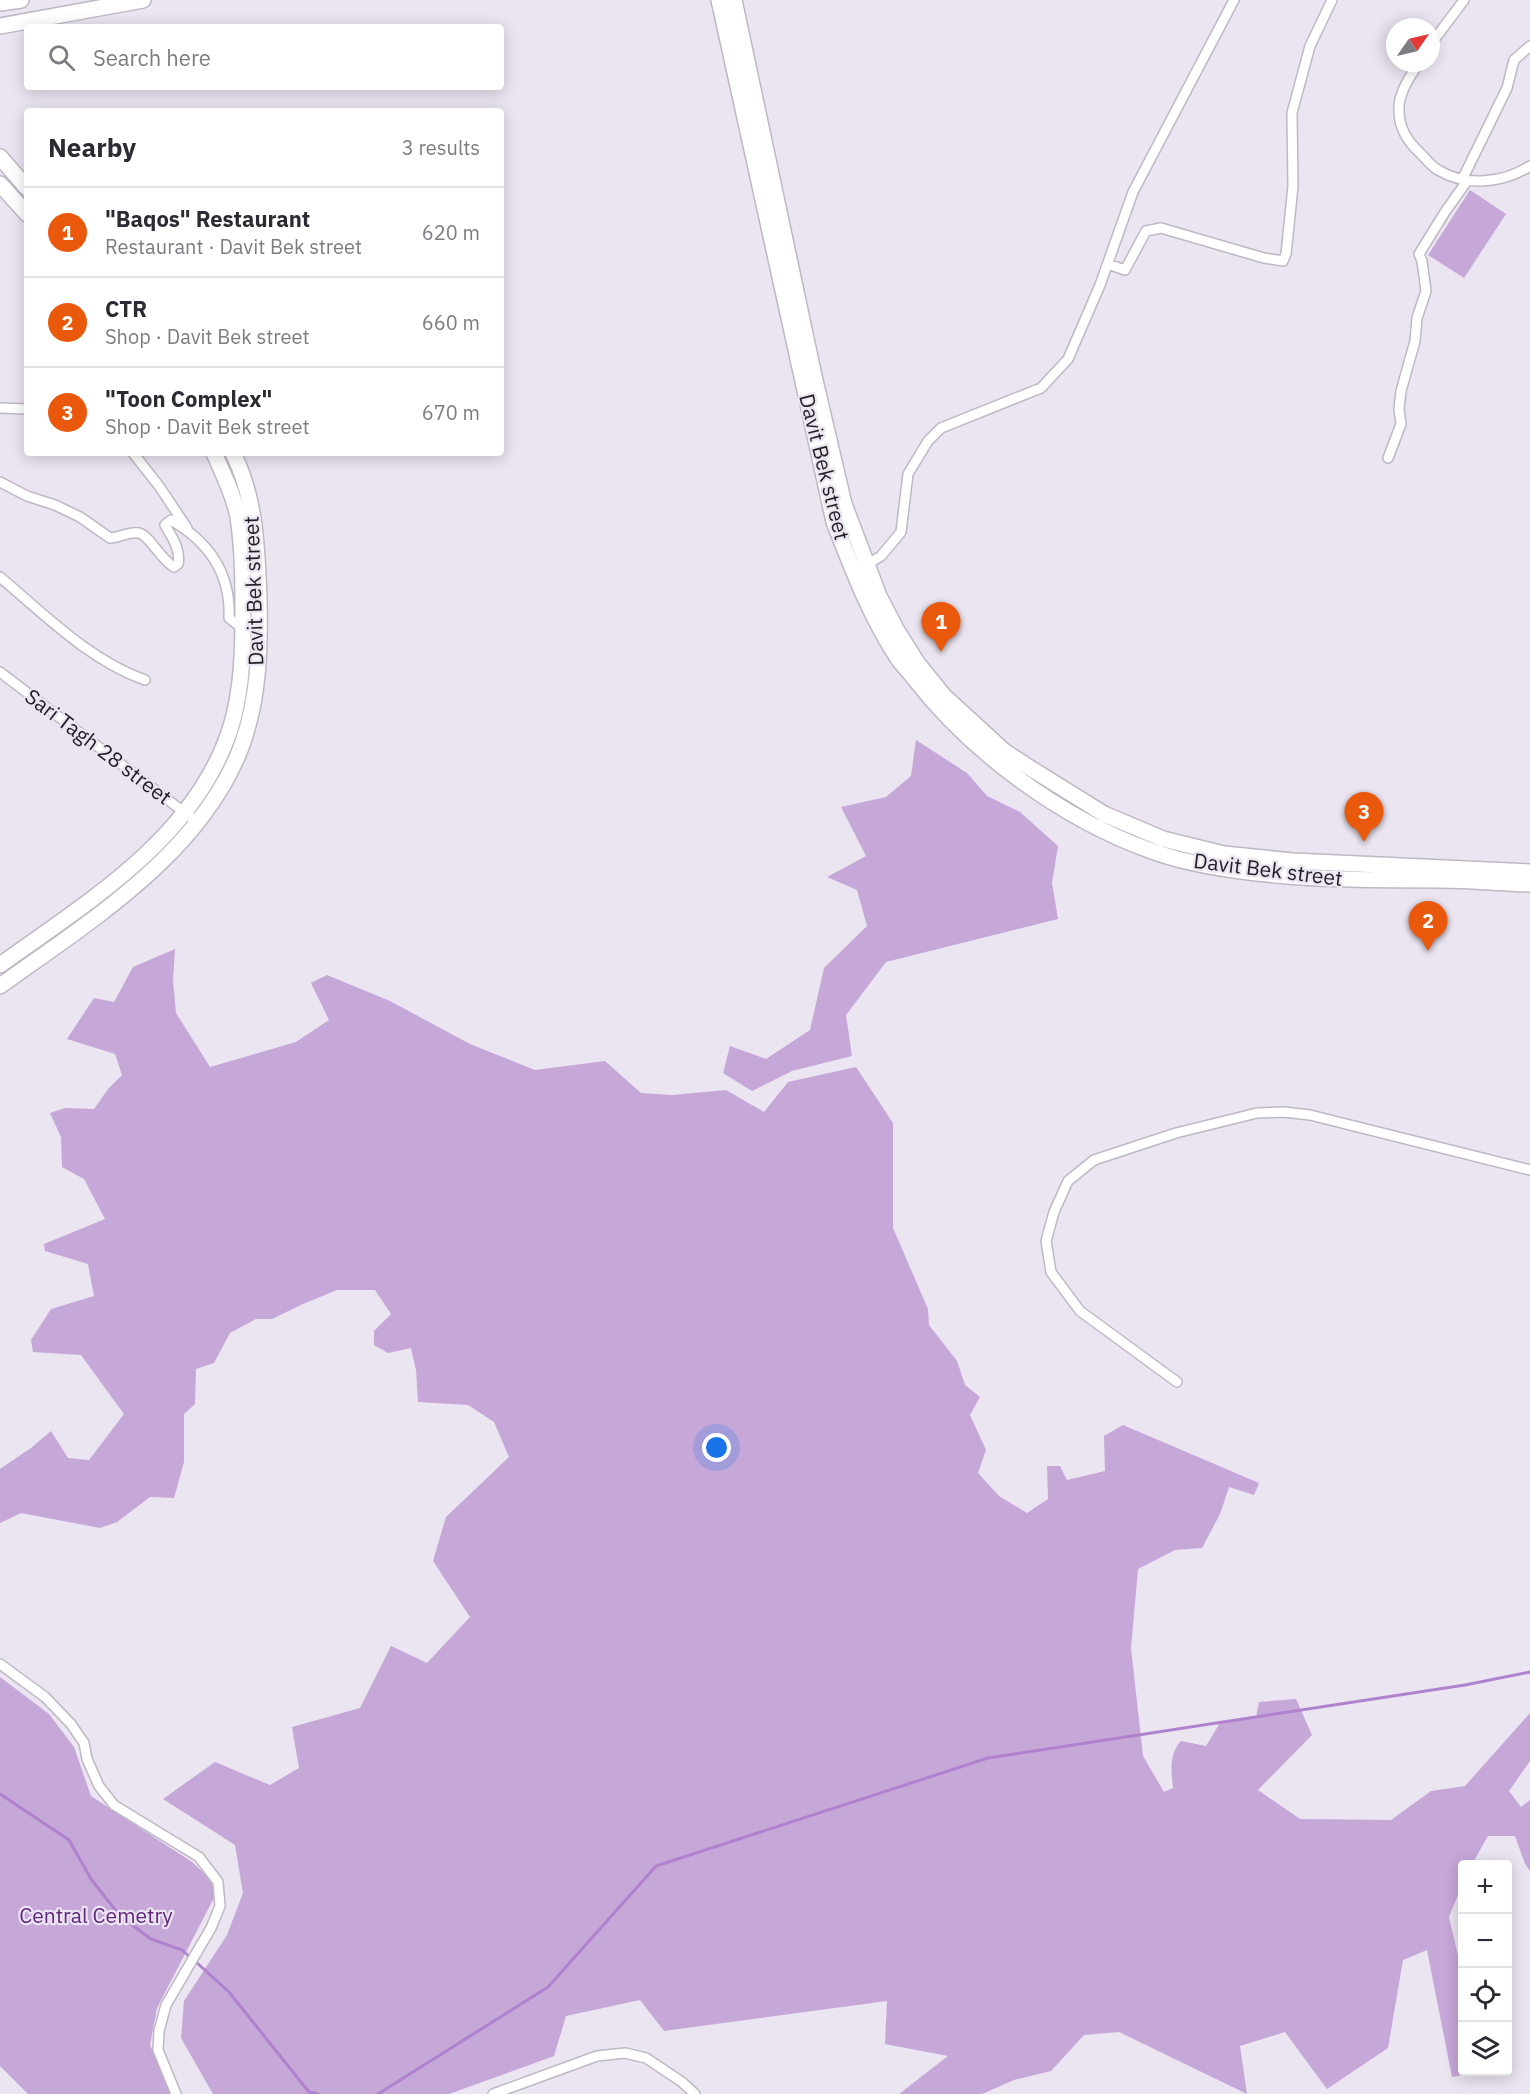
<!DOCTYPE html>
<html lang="en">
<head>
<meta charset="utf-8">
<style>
	body { margin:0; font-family:"IBM Plex Sans",sans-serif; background:#f2f2f3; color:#2b2b33 }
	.controls { position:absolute; right:18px; bottom:18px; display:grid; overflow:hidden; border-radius:6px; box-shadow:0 3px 15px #0003 }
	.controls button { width:54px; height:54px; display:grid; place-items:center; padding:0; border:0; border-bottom:2px solid #e1e1e2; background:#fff; color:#2b2b33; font:30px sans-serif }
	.compass { position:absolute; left:1386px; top:18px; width:54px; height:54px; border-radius:50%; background:#fff; box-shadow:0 3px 15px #0003; rotate:56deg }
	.you { position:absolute; left:717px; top:1448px; width:21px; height:21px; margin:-15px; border:4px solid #fff; border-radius:50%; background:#1a73e8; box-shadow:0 0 0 9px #1a73e833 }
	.badge { display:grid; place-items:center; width:39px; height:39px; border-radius:50%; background:#ea580c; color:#fff; font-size:20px; font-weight:700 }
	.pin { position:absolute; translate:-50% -50px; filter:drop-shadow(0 2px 3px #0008) }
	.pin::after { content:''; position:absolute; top:32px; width:21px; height:18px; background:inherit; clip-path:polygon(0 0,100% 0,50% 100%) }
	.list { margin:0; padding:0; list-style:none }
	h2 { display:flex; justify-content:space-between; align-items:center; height:78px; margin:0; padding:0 24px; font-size:26px }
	h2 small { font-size:20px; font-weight:400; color:#7c7c81 }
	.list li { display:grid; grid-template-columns:39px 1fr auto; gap:18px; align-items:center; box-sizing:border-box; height:90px; padding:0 24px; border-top:2px solid #e1e1e2 }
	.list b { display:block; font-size:22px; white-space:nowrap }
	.list p { margin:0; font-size:20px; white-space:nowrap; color:#7c7c81 }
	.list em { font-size:20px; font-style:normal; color:#7c7c81 }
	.icon { flex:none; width:33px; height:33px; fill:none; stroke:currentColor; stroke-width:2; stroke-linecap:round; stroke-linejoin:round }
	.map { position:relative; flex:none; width:1530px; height:2094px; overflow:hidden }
	.search { position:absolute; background:#fff; box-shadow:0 3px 15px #0003; left:24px; top:24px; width:480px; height:66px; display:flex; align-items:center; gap:15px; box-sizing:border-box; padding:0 21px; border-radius:6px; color:#7c7c81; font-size:22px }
	.panel { position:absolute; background:#fff; box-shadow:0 3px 15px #0003; left:24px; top:108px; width:480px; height:348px; border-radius:6px }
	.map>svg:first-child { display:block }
	.green { fill:#c5a7d8 }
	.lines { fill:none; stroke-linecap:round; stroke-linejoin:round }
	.stream { stroke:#b082ce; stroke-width:3 }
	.street-casing { stroke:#bfb8c4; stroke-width:12 }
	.primary-casing { stroke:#bfb8c4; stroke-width:18 }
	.street { stroke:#fff; stroke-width:9 }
	.primary { stroke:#fff; stroke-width:15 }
	.labels { text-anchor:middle; stroke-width:4.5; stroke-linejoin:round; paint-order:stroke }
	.street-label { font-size:21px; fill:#221f24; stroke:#ebe4f1 }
	.park-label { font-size:21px; fill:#612580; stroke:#ebe4f1 }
</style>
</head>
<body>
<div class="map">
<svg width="1530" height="2094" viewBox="0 0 1530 2094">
	<rect width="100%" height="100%" fill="#ebe4f1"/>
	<path class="green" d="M1470,190L1506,214L1464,278L1428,255Z
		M916,740L967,773L987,796L1020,812L1058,846L1052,883L1058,919L886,962L846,1015L852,1056L792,1071L752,1091L723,1073L730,1046L766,1059L810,1030L824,968L867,926L857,890L827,877L866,856L841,807L886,797L911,776Z
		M175,949L173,980L176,1013L210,1067L296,1042L329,1020L311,983L327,975L390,1001L470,1044L535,1070L605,1061L641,1093L672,1095L726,1090L764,1112L788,1082L856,1067L893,1123V1228L928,1309L929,1325L957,1361L965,1385L980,1397L970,1415L986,1450L978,1473L999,1496L1027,1513L1048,1499L1047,1466H1060L1067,1480L1105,1471L1104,1436L1123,1425L1259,1483L1254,1495L1229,1487L1220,1514L1202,1548L1175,1550L1138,1569L1131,1648L1143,1756L1164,1792L1173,1788C1171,1771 1169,1754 1181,1741L1206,1746L1220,1723L1256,1717L1259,1702L1296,1699L1312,1735L1258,1790L1300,1819L1391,1820L1431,1791L1465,1786L1530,1713V1761L1509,1791L1521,1807L1530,1800V1871L1525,1864L1515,1836H1488L1472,1864H1462V1885L1449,1917L1462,1973V2072H1483L1452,2077L1427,1950L1403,1960L1388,2048L1327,2089L1285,2032L1240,2046L1247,2094L1119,2032L1084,2035L1051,2071L1014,2080L982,2094H899L948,2056L885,2044L887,2001L664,2031L640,2000L566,2016L554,2056L449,2094H213L181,2038L184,2001L227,1935L243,1893L235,1845L163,1799L215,1762L270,1785L299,1768L292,1727L360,1708L391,1646L427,1663L470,1617L433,1561L446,1517L509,1457L494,1422L468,1405L418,1402L416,1370L411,1348L388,1353L374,1345V1331L391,1314L375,1290H337L303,1304L272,1319H256L230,1333L214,1363L196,1369L195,1404L184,1414V1462L174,1498L150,1497L117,1522L100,1528L21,1513L0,1523V1469L31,1448L51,1431L68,1458L89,1460L124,1414L81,1355L33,1352L31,1340L51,1309L94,1296L88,1264L45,1251L44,1244L105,1219L84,1179L62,1167L61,1137L50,1113L65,1108L94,1109L108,1089L122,1075L115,1054L67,1039L94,998L114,1002L133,967Z
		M0,1677L49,1714L74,1747L91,1796L192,1862L206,1875L217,1892L157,2008L150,2045L171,2094H28L0,2066Z"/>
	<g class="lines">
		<path class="stream" d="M0,1794L69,1840L91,1879L120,1916L151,1939L182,1950L192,1959
			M196,1962L229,1992L309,2092L318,2094
			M378,2094L548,1987L656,1866L988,1758L1465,1685L1530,1672"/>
		<g class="street-casing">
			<path id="street" d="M1431,44L1464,0
				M1419,63C1410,76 1398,94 1399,110C1399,128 1407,141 1421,154C1426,159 1431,166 1438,170C1466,187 1503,183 1530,166
				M1462,180L1507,88L1514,60L1530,46
				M1108,264L1125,270L1146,231L1161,228L1264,258L1283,261L1286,254L1293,186L1292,113L1310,46L1332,0
				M0,408L27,409
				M133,453L159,486L187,528
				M1388,458L1401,424L1399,409L1401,391L1415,341L1417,318L1426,291L1422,261L1419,254L1445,212L1467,181
				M0,482L27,496L55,505L80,517L110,538C120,538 129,531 139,533C150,536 161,560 174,567L178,564C181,550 172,537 165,525L171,520C209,542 231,573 229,618L243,629
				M865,566L881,556L901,532L908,474L928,441L941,428L1041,388L1068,359L1100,285L1133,192L1234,0
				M0,577C45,615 89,660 145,680
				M0,672L197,822
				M1177,1382L1080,1311L1051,1272L1046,1241L1054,1212L1068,1181L1094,1160L1176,1133L1257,1113L1284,1112L1310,1115L1530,1170
				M0,1664L45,1697L71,1724L84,1743L87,1759L99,1786L114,1805L199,1857L218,1882L220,1906L211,1928L166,2005L159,2031L158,2050L176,2094
				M493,2094L597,2056L625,2053L646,2058L682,2082L695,2094"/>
		</g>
		<g class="primary-casing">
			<path id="primary" d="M719,0L834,522C852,568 870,616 897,657C902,665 909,671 914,678C971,752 1061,818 1149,850C1178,861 1210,867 1241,871C1307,880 1373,880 1440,880C1470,880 1500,883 1530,884
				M734,0L814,376L844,504L879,596L896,629L918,664L944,696L1004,751L1030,768L1104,814L1163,839L1224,854L1293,861L1530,872
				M0,3L21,0
				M0,26L143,0
				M0,157L27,188
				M0,184L27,214
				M0,965C83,905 183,846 224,746C241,706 243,660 243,617C243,583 243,550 238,517C234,495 223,474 214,453
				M0,986C90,921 204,852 243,742C259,696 260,647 259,599C257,548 256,499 233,453"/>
		</g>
		<use href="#street" class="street"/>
		<use href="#primary" class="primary"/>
	</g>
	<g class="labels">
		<g class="street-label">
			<text transform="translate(824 467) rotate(76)" y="7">Davit Bek street</text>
			<text transform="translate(254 591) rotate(-92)" y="7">Davit Bek street</text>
			<text transform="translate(98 747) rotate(37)" y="7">Sari Tagh 28 street</text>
			<text transform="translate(1268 870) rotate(7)" y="7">Davit Bek street</text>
		</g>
		<g class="park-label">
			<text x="96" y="1923">Central Cemetry</text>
		</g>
	</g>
</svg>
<div class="controls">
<button>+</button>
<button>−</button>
<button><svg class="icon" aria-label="locate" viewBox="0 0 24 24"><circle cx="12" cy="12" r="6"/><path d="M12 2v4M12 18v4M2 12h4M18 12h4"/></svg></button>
<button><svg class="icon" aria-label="layers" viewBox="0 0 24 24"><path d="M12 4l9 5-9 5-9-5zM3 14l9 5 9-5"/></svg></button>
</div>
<svg class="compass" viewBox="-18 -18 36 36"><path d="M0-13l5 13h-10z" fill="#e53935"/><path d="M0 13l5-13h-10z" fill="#7c7c81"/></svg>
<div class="you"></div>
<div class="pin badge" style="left:941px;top:652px">1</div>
<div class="pin badge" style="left:1428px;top:951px">2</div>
<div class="pin badge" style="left:1364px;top:842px">3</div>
<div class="search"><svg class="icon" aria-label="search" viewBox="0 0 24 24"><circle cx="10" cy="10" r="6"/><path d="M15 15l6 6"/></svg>Search here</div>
<section class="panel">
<h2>Nearby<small>3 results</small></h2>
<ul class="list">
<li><span class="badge">1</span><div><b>&quot;Baqos&quot; Restaurant</b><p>Restaurant · Davit Bek street</p></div><em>620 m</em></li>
<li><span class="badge">2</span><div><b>CTR</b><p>Shop · Davit Bek street</p></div><em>660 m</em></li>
<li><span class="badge">3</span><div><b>&quot;Toon Complex&quot;</b><p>Shop · Davit Bek street</p></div><em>670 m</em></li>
</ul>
</section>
</div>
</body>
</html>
